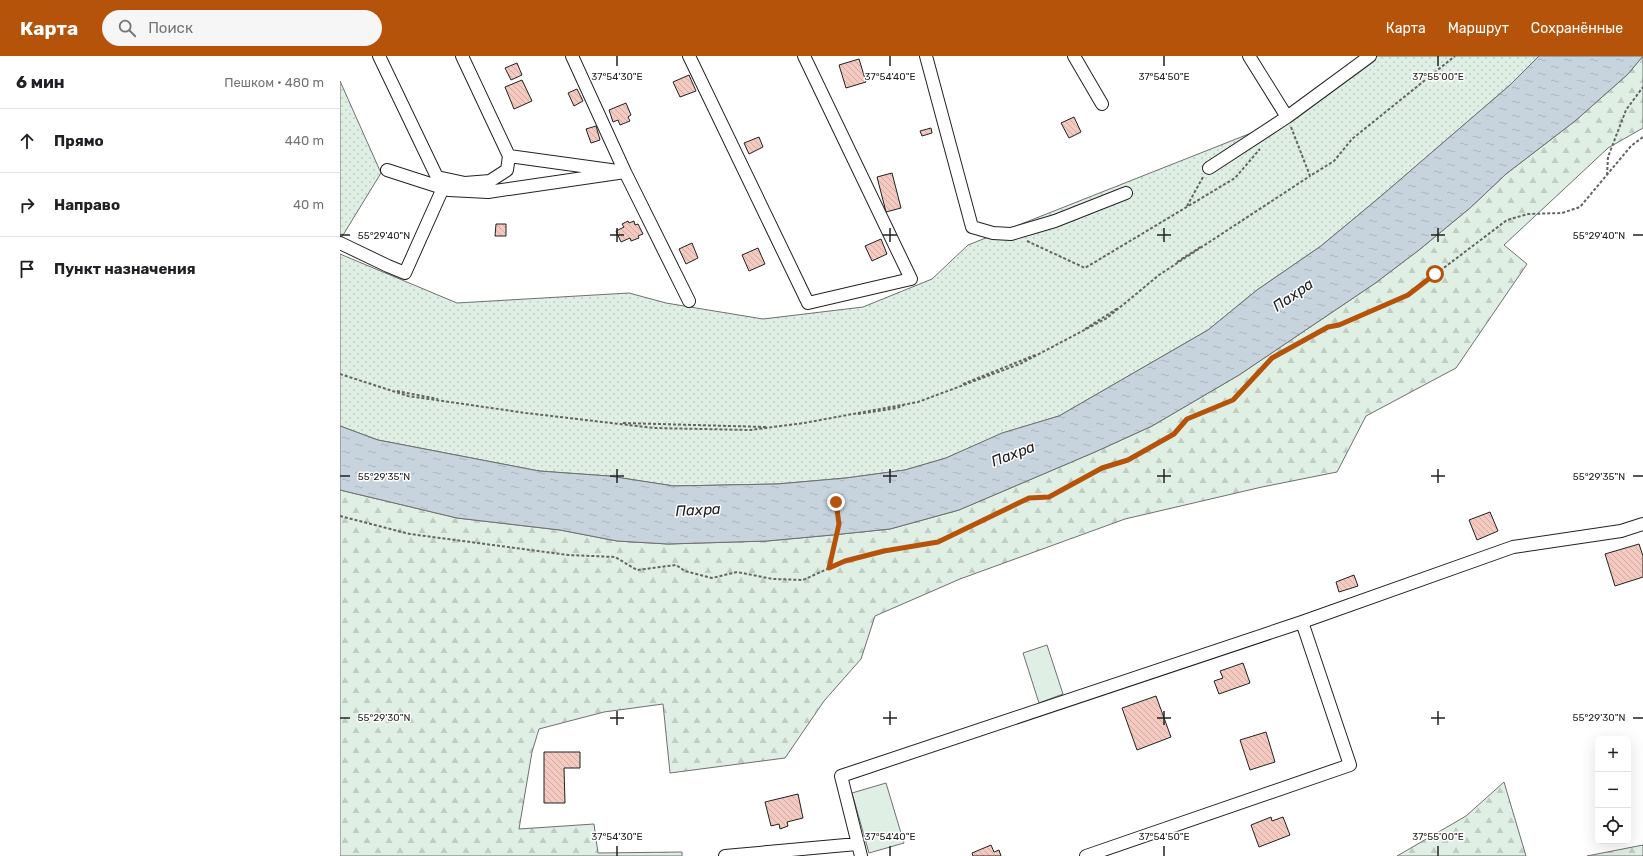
<!DOCTYPE html>
<html lang="ru">
<head>
<meta charset="utf-8">
<style>
	body { margin:0; font-family:Rubik,sans-serif; background:#f6f6f6; color:#202124 }
	.controls { position:absolute; right:12px; bottom:12px; display:grid; overflow:hidden; border-radius:6px; box-shadow:0 4px 16px #0002 }
	.controls button { width:36px; height:36px; display:grid; place-items:center; padding:0; border:0; border-bottom:1px solid #e0e0e0; background:#fff; color:#202124; font:20px sans-serif }
	.stop { position:absolute; width:12px; height:12px; margin:-9px; border:3px solid #b45309; border-radius:50%; background:#fff }
	.stop.end { background:#b45309; border-color:#fff; box-shadow:0 1px 4px #0008 }
	.list { margin:0; padding:0; list-style:none }
	h2 { display:flex; justify-content:space-between; align-items:center; height:52px; margin:0; padding:0 16px; font-size:17px }
	h2 small { font-size:13px; font-weight:400; color:#757577 }
	.list li { display:grid; grid-template-columns:26px 1fr auto; gap:12px; align-items:center; box-sizing:border-box; height:64px; padding:0 16px; border-top:1px solid #e0e0e0 }
	.list b { display:block; font-size:15px; white-space:nowrap }
	.list em { font-size:13px; font-style:normal; color:#757577 }
	.icon { flex:none; width:22px; height:22px; fill:none; stroke:currentColor; stroke-width:2; stroke-linecap:round; stroke-linejoin:round }
	.map { position:relative; flex:none; width:1303px; height:800px; overflow:hidden }
	header { display:flex; align-items:center; gap:24px; box-sizing:border-box; height:56px; padding:0 20px; background:#b45309; color:#fff }
	header strong { font-size:19px }
	nav { display:flex; gap:22px; margin-inline-start:auto; font-size:14px }
	.search { width:280px; height:36px; background:#f6f6f6; display:flex; align-items:center; gap:10px; box-sizing:border-box; padding:0 14px; border-radius:22px; color:#757577; font-size:15px }
	main { display:flex }
	aside { flex:1; background:#fff }
	.map>svg:first-child { display:block }
	.grass { fill:url(#grass-dots); stroke:#6f6f6f }
	.forest { fill:url(#forest-firs); stroke:#6f6f6f }
	.garden { fill:#e0efe3; stroke:#6f6f6f }
	.water { fill:url(#water-ripples); stroke:#6f6f6f }
	.building { fill:url(#building-back-hatch); stroke:#222 }
	.lines { fill:none; stroke-linecap:round; stroke-linejoin:round }
	.minor-casing { stroke:#222; stroke-width:14 }
	.path { stroke:#646464; stroke-width:2; stroke-dasharray:3 2; stroke-linecap:butt }
	.minor { stroke:#fff; stroke-width:12 }
	.route { stroke:#b45309; stroke-width:5 }
	.ticks { fill:none; stroke:#222; stroke-width:1.5 }
	.labels { text-anchor:middle; stroke-width:3; stroke-linejoin:round; paint-order:stroke }
	.water-label { font-size:15px; font-style:italic; fill:#222; stroke:#fff }
	.ticks-label { font-size:10px; text-anchor:middle; fill:#222; stroke:#fff; stroke-width:3; stroke-linejoin:round; paint-order:stroke }
</style>
</head>
<body>
<header>
<strong>Карта</strong>
<div class="search"><svg class="icon" aria-label="search" viewBox="0 0 24 24"><circle cx="10" cy="10" r="6"/><path d="M15 15l6 6"/></svg>Поиск</div>
<nav><a>Карта</a><a>Маршрут</a><a>Сохранённые</a></nav>
</header>
<main>
<aside>
<h2>6 мин<small>Пешком · 480 m</small></h2>
<ul class="list">
<li><svg class="icon" aria-label="ahead" viewBox="0 0 24 24"><path d="M12 20V5M6 11l6-6 6 6"/></svg><div><b>Прямо</b></div><em>440 m</em></li>
<li><svg class="icon" aria-label="right" viewBox="0 0 24 24"><path d="M7 20v-9h11M14 6l5 5-5 5"/></svg><div><b>Направо</b></div><em>40 m</em></li>
<li><svg class="icon" aria-label="arrive" viewBox="0 0 24 24"><path d="M6 21V4h12l-3 4 3 4H6"/></svg><div><b>Пункт назначения</b></div></li>
</ul>
</aside>
<div class="map">
<svg width="1303" height="800" viewBox="0 0 1303 800">
	<defs>
		<pattern id="grass-dots" width="8" height="8" patternUnits="userSpaceOnUse"><rect width="8" height="8" fill="#e0efe3"/><path d="M2 2h.1M6 6h.1" fill="none" stroke="#c0cdc2" stroke-width="1.8" stroke-linecap="round"/></pattern>
		<pattern id="forest-firs" width="22" height="20" patternUnits="userSpaceOnUse"><rect width="22" height="20" fill="#e0efe3"/><path d="M5 1l3.5 6h-7zM16 11l3.5 6h-7z" fill="#c0cdc2"/></pattern>
		<pattern id="water-ripples" width="26" height="14" patternUnits="userSpaceOnUse"><rect width="26" height="14" fill="#c7d3dd"/><path d="M2 4q2-2 4 0t4 0M15 11q2-2 4 0t4 0" fill="none" stroke="#abb5bd"/></pattern>
		<pattern id="building-back-hatch" width="6" height="6" patternUnits="userSpaceOnUse"><rect width="6" height="6" fill="#f3c9c0"/><path d="M-1 5l2 2M0 0l6 6M5-1l2 2" fill="none" stroke="#d0aca5"/></pattern>
	</defs>
	<rect width="100%" height="100%" fill="#fff"/>
	<path class="grass" d="M1023,0H1199L1170,29L1040,141L981,190L917,234L868,274L719,360L663,377L606,402L565,414L506,422L437,428L334,430L269,420L199,415L38,384L0,370V198L117,247L289,237L326,247L423,263L523,251L592,223L628,189L934,68Z
		M0,25L41,117L0,184Z"/>
	<path class="forest" d="M1303,0V72L1268,92L1164,189L1187,208L1116,312L1026,360L997,416L922,431L785,463L620,523L535,560L521,603L484,645L445,702L330,717L323,648L264,656L199,673L192,696L179,773L254,768L258,797L342,796V800H0V434L117,462L220,474L277,485L328,488L427,485L492,479L550,473L619,454L755,396L812,370L899,319L1034,228L1079,194L1130,152L1166,118L1235,65L1288,18Z
		M1164,726L1186,800H1057L1126,760Z
		M1303,789V800H1247Z"/>
	<path class="garden" d="M707,589L723,638L699,647L683,597Z
		M546,727L564,787L529,797L512,737Z"/>
	<path class="water" d="M1199,0H1303L1288,18L1235,65L1166,118L1130,152L1079,194L1034,228L899,319L812,370L755,396L619,454L550,473L492,479L427,485L328,488L277,485L220,474L117,462L0,434V370L38,384L199,415L269,420L334,430L437,428L506,422L565,414L606,402L662,377L719,360L868,274L917,234L981,190L1040,141L1170,29Z"/>
	<path class="building" d="M519,3L526,26L506,32L499,9Z
		M177,7L182,19L171,24L165,12Z
		M349,19L356,35L340,41L333,26Z
		M182,24L192,45L174,53L165,31Z
		M237,33L243,45L234,50L228,37Z
		M286,47L291,59L288,61L290,65L280,69L278,64L273,66L269,54Z
		M734,61L741,76L729,82L721,67Z
		M256,70L260,84L251,87L246,73Z
		M591,72L592,77L582,80L580,75Z
		M419,81L423,91L409,98L404,87Z
		M552,117L561,152L546,156L537,121Z
		M288,165L289,167L294,165L295,169L298,168L303,178L298,180L299,182L291,185L290,182L281,186L276,175L284,171L282,168Z
		M156,168H166V180H155Z
		M541,183L547,198L532,205L525,190Z
		M352,187L358,202L346,208L339,193Z
		M418,192L425,208L409,215L402,199Z
		M1150,456L1158,475L1137,484L1129,464Z
		M1299,488L1303,500V521L1275,530L1265,498Z
		M1014,519L1018,530L999,536L996,526Z
		M903,607L910,627L879,638L874,625L883,622L880,615Z
		M816,640L831,681L797,694L782,652Z
		M926,676L935,706L910,714L900,684Z
		M204,696H240V712H224L225,747H204Z
		M458,738L463,762L447,766L448,770L440,773L439,768L431,770L425,746Z
		M931,761L932,765L943,761L950,779L919,791L911,769Z
		M651,789L654,796L659,794L661,800H633L632,797Z"/>
	<g class="lines">
		<g class="minor-casing">
			<path id="minor" d="M39,0L97,121L125,127L150,125L167,114L169,100L122,0
				M349,0L468,247L571,223L464,0
				M586,0L632,171L653,177L671,178L715,165L786,137
				M734,0L762,48
				M909,0L947,61
				M169,100L285,116L232,0
				M869,112L947,61L1030,0
				M47,114L109,134L148,136L285,116L349,245
				M0,187L48,210L65,217L103,132
				M385,800L517,788
				M521,800L501,720L962,566L1173,491L1281,475L1303,468
				M746,800L1010,709L962,566"/>
		</g>
		<path class="path" d="M951,71L970,120L994,105L1012,83L1115,0
			M1267,119L1268,101L1286,54L1303,31
			M847,150L863,121
			M687,185L745,212L895,122L920,93
			M837,206L862,190
			M745,273L778,252
			M0,318L68,340L186,357L314,372L410,374L464,367L578,346L680,308L767,262L819,219L970,120
			M623,328L695,299
			M57,335L98,343
			M518,358L557,352L564,349
			M283,367L426,371
			M0,460L70,478L228,499L275,501L297,514L336,509L345,515L372,522L397,516L433,523L463,524L505,505L544,495L598,486L689,442L709,441L762,412L788,404L834,378L847,363L893,344L932,302L988,271L999,269L1068,239L1167,164L1188,158L1222,157L1240,151L1291,90L1303,81
			M489,512L499,468L496,446"/>
		<use href="#minor" class="minor"/>
	</g>
	<g class="lines">
		<path class="route" d="M496,446L499,468L489,512L505,505L544,495L598,486L689,442L709,441L762,412L788,404L834,378L847,363L893,344L932,302L988,271L999,269L1068,239L1095,218"/>
	</g>
	<path class="ticks" d="M277,0V10M550,0V10M824,0V10M1098,0V10M277,172V186M550,172V186M824,172V186M1098,172V186M0,179H10M270,179H284M543,179H557M817,179H831M1091,179H1105M1293,179H1303M277,413V427M550,413V427M824,413V427M1098,413V427M0,420H10M270,420H284M543,420H557M817,420H831M1091,420H1105M1293,420H1303M277,655V669M550,655V669M824,655V669M1098,655V669M0,662H10M270,662H284M543,662H557M817,662H831M1091,662H1105M1293,662H1303M277,790V800M550,790V800M824,790V800M1098,790V800"/>
	<g class="labels">
		<g class="water-label">
			<text transform="translate(953 239) rotate(-35)" y="5">Пахра</text>
			<text transform="translate(673 398) rotate(-21)" y="5">Пахра</text>
			<text transform="translate(358 454) rotate(-3)" y="5">Пахра</text>
		</g>
	</g>
	<g class="ticks-label">
		<text x="277" y="24">37°54'30"E</text>
		<text x="550" y="24">37°54'40"E</text>
		<text x="824" y="24">37°54'50"E</text>
		<text x="1098" y="24">37°55'00"E</text>
		<text x="44" y="183">55°29'40"N</text>
		<text x="1259" y="183">55°29'40"N</text>
		<text x="44" y="424">55°29'35"N</text>
		<text x="1259" y="424">55°29'35"N</text>
		<text x="44" y="665">55°29'30"N</text>
		<text x="1259" y="665">55°29'30"N</text>
		<text x="277" y="784">37°54'30"E</text>
		<text x="550" y="784">37°54'40"E</text>
		<text x="824" y="784">37°54'50"E</text>
		<text x="1098" y="784">37°55'00"E</text>
	</g>
</svg>
<div class="controls">
<button>+</button>
<button>−</button>
<button><svg class="icon" aria-label="locate" viewBox="0 0 24 24"><circle cx="12" cy="12" r="6"/><path d="M12 2v4M12 18v4M2 12h4M18 12h4"/></svg></button>
</div>
<div class="stop" style="left:1095px;top:218px"></div>
<div class="stop end" style="left:496px;top:446px"></div>
</div>
</main>
</body>
</html>
